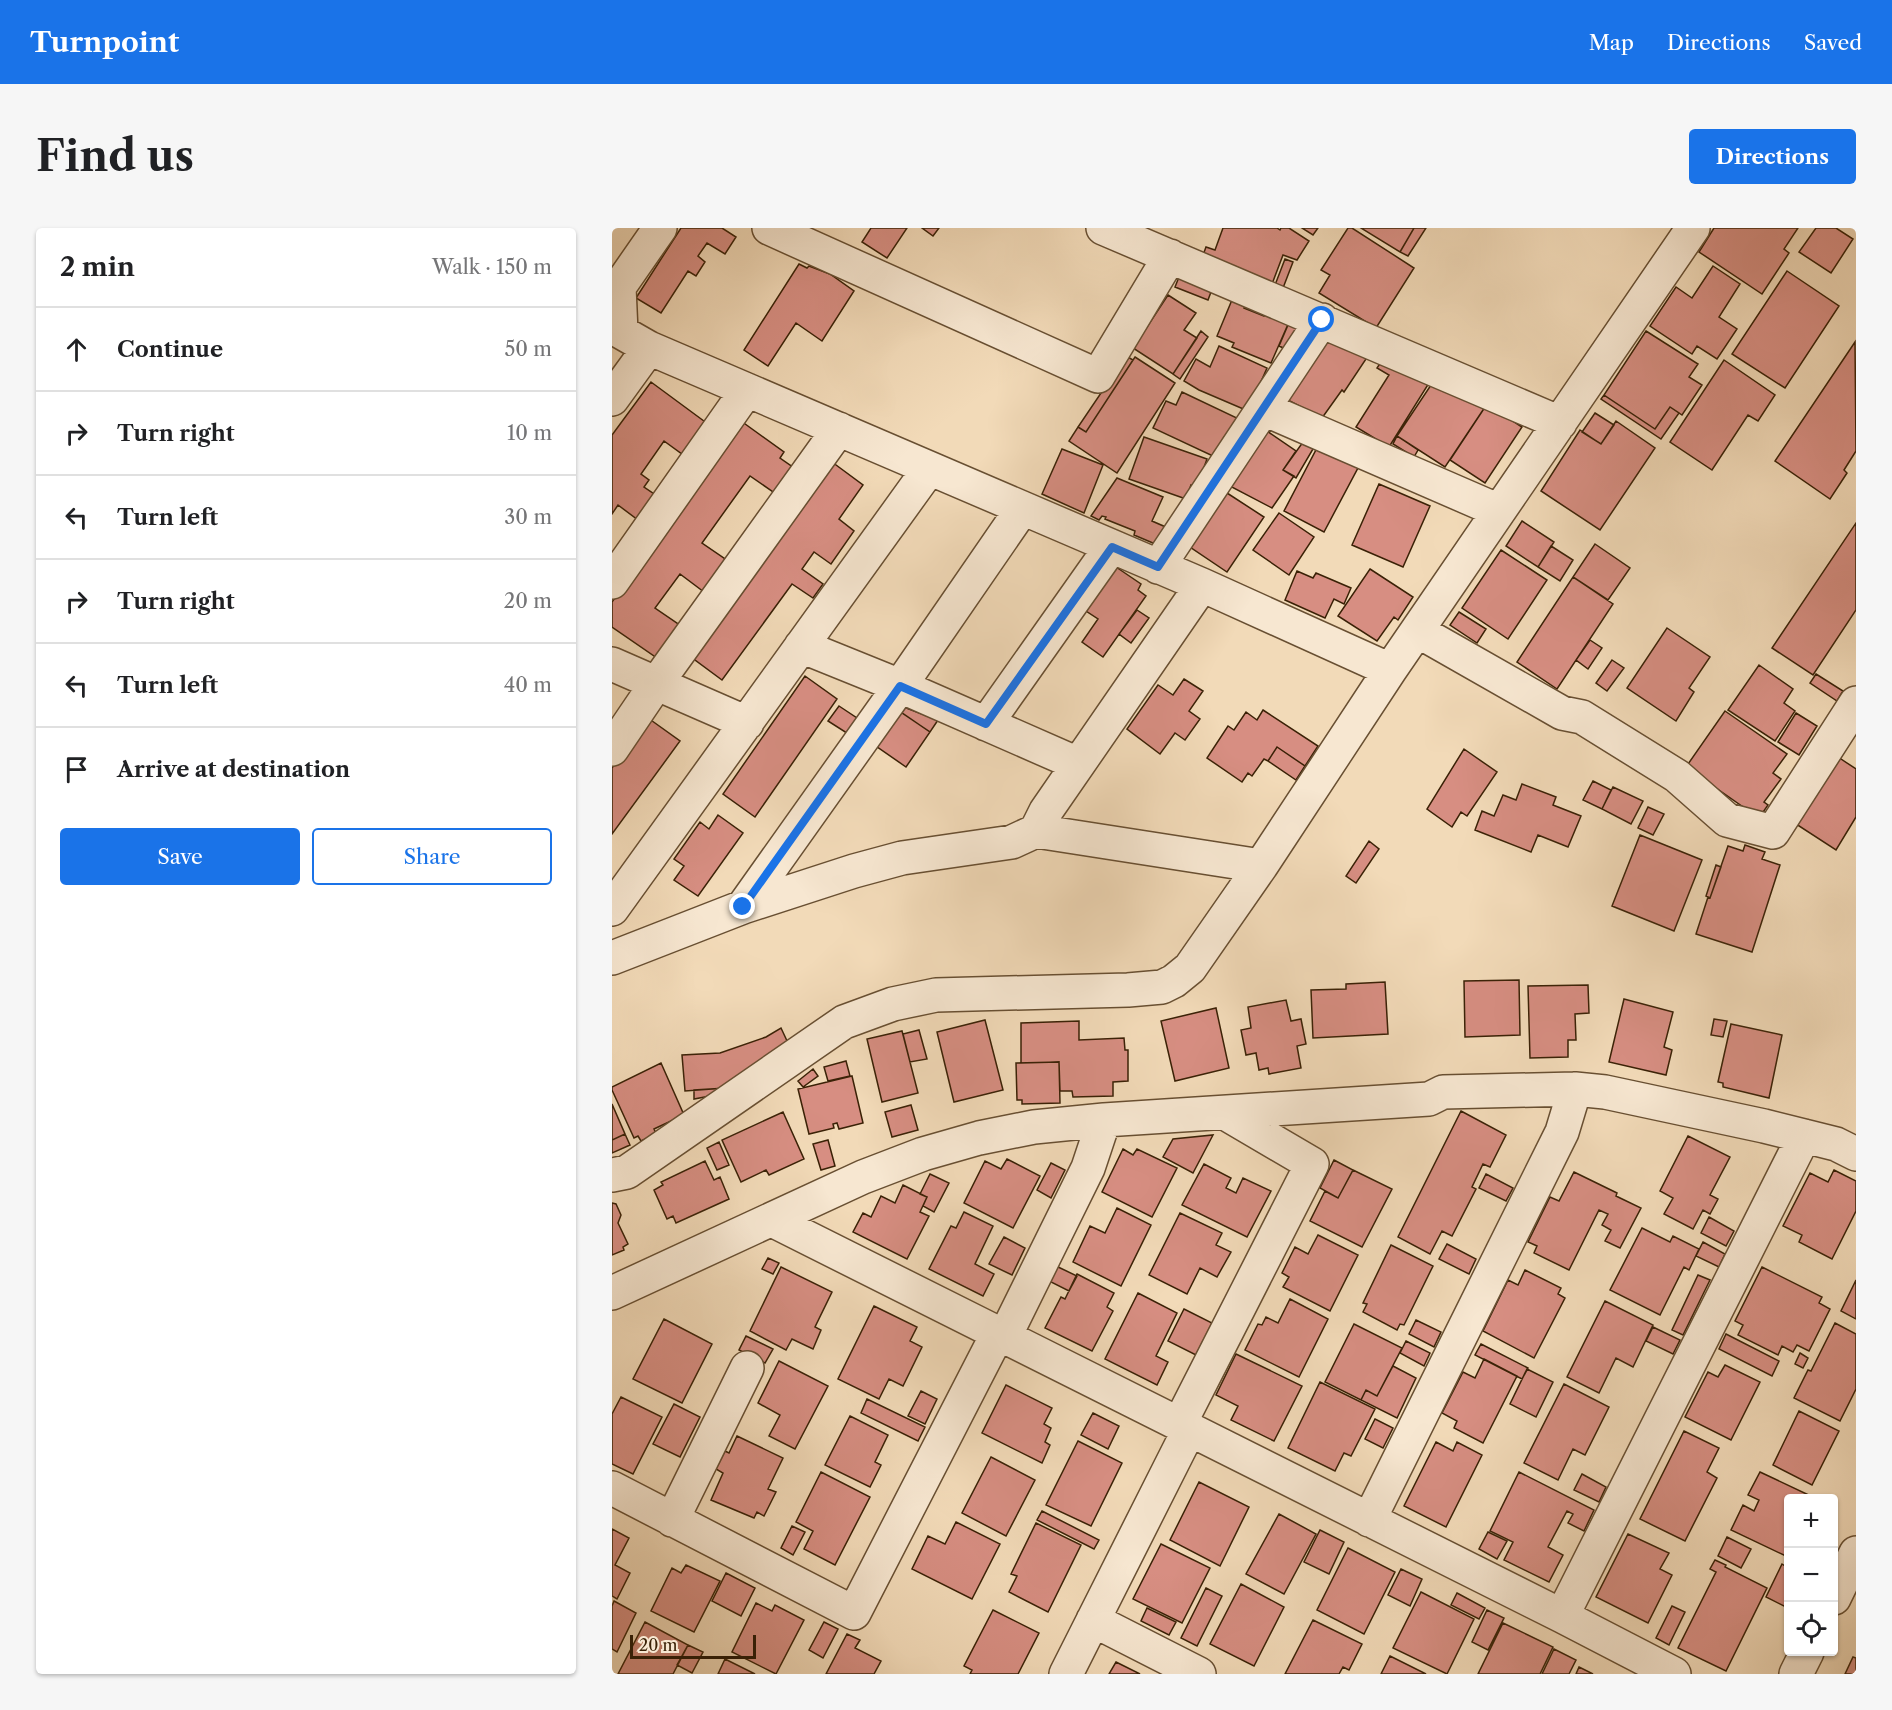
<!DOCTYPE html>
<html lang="en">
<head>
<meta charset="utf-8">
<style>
	body { margin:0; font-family:"Libre Caslon Text",serif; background:#f6f6f6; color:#202124 }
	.controls { position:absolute; right:18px; bottom:18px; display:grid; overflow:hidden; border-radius:6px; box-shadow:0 2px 4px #0004 }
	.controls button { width:54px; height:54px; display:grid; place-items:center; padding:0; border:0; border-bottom:2px solid #e0e0e0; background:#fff; color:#202124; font:30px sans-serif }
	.scale { position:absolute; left:18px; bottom:15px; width:126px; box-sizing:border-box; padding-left:6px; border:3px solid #3a2106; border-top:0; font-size:16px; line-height:21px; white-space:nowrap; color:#3a2106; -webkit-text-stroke:4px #f7e7d1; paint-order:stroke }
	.stop { position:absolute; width:18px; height:18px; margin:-14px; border:4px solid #1a73e8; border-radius:50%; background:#fff }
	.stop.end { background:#1a73e8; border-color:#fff; box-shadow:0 2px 6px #0008 }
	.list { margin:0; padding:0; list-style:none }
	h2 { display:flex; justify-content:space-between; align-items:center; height:78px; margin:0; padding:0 24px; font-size:26px }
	h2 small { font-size:20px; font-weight:400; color:#757577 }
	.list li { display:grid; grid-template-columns:39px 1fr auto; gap:18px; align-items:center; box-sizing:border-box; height:84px; padding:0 24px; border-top:2px solid #e0e0e0 }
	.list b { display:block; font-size:22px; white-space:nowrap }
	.list em { font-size:20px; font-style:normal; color:#757577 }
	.actions { display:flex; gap:12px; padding:18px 24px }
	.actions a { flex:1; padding:14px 0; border:2px solid #1a73e8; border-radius:6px; text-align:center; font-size:21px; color:#1a73e8 }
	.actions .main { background:#1a73e8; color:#fff }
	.icon { flex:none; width:33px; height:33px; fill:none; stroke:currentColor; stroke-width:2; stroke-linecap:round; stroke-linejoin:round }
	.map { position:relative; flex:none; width:1244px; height:1446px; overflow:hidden; border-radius:6px }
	header { display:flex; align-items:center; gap:36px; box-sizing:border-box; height:84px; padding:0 30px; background:#1a73e8; color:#fff }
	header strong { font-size:28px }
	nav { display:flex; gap:33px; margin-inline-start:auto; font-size:21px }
	.intro { display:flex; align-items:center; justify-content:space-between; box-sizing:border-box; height:144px; padding:0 36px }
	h1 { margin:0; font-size:42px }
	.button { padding:15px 27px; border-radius:6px; background:#1a73e8; color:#fff; font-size:21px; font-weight:700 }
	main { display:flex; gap:36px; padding:0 36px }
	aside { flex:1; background:#fff; border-radius:6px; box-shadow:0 2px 4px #0004 }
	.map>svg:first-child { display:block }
	.building { fill:#d78e82; stroke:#3a2106; stroke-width:1.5 }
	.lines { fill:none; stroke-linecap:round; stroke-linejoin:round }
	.minor-casing { stroke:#684f32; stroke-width:36 }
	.minor { stroke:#f7e7d1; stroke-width:33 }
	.route { stroke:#1a73e8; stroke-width:8 }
</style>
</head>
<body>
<header>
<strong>Turnpoint</strong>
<nav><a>Map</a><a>Directions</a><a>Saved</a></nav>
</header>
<div class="intro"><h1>Find us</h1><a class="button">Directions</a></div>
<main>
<aside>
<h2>2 min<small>Walk · 150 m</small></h2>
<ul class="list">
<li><svg class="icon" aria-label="ahead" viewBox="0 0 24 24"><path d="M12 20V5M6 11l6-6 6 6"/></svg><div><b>Continue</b></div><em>50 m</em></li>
<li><svg class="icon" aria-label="right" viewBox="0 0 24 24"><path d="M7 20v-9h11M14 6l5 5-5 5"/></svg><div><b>Turn right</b></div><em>10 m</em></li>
<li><svg class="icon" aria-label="left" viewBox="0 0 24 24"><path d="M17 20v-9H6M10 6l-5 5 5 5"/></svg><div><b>Turn left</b></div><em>30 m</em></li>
<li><svg class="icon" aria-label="right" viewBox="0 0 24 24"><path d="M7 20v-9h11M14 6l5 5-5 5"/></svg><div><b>Turn right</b></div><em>20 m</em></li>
<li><svg class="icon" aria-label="left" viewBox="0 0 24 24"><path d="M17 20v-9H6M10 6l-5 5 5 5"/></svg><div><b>Turn left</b></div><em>40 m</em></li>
<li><svg class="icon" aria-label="arrive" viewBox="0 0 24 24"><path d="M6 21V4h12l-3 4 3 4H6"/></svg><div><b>Arrive at destination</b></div></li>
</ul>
<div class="actions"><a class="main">Save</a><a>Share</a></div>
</aside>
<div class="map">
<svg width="1244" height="1446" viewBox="0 0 1244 1446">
	<rect width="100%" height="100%" fill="#f2dab8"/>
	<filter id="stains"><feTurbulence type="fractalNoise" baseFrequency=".00333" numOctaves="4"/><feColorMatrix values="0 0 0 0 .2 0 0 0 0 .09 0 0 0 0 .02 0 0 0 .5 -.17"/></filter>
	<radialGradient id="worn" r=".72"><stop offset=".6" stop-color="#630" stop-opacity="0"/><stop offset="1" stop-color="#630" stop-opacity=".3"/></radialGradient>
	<path class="building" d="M69,0H110L124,9L113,26L95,15L86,28L93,34L84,48L76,43L49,85L24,70Z
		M259,0H295L275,30L250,14Z
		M310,0H327L321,8Z
		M611,0H665L668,2L669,0H677L697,13L685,32L671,27L660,56L590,30L594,19L603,22Z
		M690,0H706L701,7Z
		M736,0H740L802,40L764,100L707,65L718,47L709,42Z
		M749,0H802L788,24Z
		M802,0H814L796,28L788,24Z
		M1102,0H1186L1172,21L1177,25L1150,66L1087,24Z
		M1204,0H1224L1241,11L1219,45L1187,24Z
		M673,31L681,34L671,60L663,57Z
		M187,36L195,40L197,38L218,46L242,63L210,113L184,95L156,138L132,122Z
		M1101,38L1128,56L1107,89L1125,101L1105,131L1085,118L1080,126L1038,98L1064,59L1080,70Z
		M1175,43L1227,78L1173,160L1120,126Z
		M569,44L602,56L596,72L563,59Z
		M556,67L584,85L572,102L585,110L561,146L521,120Z
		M622,67L635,73L632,80L652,88L654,84L677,94L659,135L620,119L622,115L605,108Z
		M679,90L694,97L678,123L667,118Z
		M589,103L596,109L568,151L561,146Z
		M1034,103L1086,136L1077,149L1090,157L1070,187L1058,179L1043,201L992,167Z
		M716,105L754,131L732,164L730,162L710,190L672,170Z
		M1243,114L1244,223L1232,242L1235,245L1218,271L1163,233Z
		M607,118L655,140L636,183L587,162L572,153L584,131L598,139Z
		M514,128L521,132L474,204L466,199Z
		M773,128L817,155L777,219L744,199L777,147L765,140Z
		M523,129L563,155L505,245L457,213L466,199L474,204Z
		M1112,132L1163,167L1146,193L1136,187L1100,242L1058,214Z
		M823,151L875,176L833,239L785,208Z
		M39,154L100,199L70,226L52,213L29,246L37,252L32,259L48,270L30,295L6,277L0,286V207Z
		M570,164L627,191L617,212L612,209L603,229L541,200L554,173L564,177Z
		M992,167L1043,201L1058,179L1067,185L1049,211L989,171Z
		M875,176L910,199L873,255L838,232Z
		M983,185L1002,197L989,216L970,204Z
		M129,193L172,224L168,230L185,242L167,268L138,248L90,315L119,335L96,367L68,346L43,380L72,400L45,430L0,399V374Z
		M1004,193L1043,220L988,302L929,263L968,202L989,216Z
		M652,201L684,223L671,242L682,248L660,280L614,256Z
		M785,208L806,222L802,229L781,216Z
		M532,209L595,231L585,259L579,257L574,271L517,251Z
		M691,214L701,221L684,250L671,242Z
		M706,218L747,238L712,304L672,283Z
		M450,221L491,237L472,285L430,266Z
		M220,234L251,257L227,291L242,303L219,336L202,324L190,341L211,356L201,370L180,356L110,452L79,429Z
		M505,250L551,269L540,293L556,300L548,318L522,307L523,303L493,291L494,289L490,288L487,292L479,288Z
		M767,256L818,278L791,339L740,317Z
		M615,265L652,289L615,344L575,317Z
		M667,285L702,309L677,347L641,322Z
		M910,293L942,314L926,339L894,318Z
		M1244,295V382L1201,447L1160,420Z
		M983,316L1018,340L996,372L961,349Z
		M939,318L961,332L948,353L926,339Z
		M889,322L935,352L896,411L850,380Z
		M504,339L529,356L526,362L534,368L491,429L470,414L486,391L474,383Z
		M758,341L801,369L786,392L782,389L765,413L726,388Z
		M685,343L701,350L704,345L739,360L732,376L722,371L713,390L673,372Z
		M961,349L1001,376L945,461L905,434Z
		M525,382L537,390L519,415L507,406Z
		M847,384L874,401L865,415L838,397Z
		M1055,400L1098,429L1077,460L1082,464L1064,493L1015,460Z
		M978,412L990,420L976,441L964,432Z
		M1000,432L1012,440L995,463L984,455Z
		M1147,437L1181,461L1172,475L1183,483L1163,513L1116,482Z
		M1204,446L1231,463L1225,473L1198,455Z
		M193,448L225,471L143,589L111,566Z
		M572,451L591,463L577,483L588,491L573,512L563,505L548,526L515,501L546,457L561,467Z
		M227,478L251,494L241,509L216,493Z
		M289,478L326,492L318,504L286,482Z
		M284,481L318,504L294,539L261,516Z
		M651,482L706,518L693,538L665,519L656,533L652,531L640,548L636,545L630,554L595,530L616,498L622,502L634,484L645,492Z
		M1113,483L1175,526L1161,545L1169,551L1152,574L1156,577L1147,590L1074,539Z
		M1184,485L1205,498L1187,527L1166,514Z
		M36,490L68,513L0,606V540Z
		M665,519L693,538L684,552L656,533Z
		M852,521L885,544L855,588L849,584L840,599L815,581Z
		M1226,529L1244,541V589L1224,622L1184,596Z
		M981,553L999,562L990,581L971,572Z
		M910,556L944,569L941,577L969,588L956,619L926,607L919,624L863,602L870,583L882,588L891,567L904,572Z
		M1001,559L1031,573L1019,596L990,581Z
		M1036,579L1052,586L1041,607L1026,600Z
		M106,587L131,605L86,668L62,652L72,638L62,631L88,594L97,601Z
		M1028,607L1090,632L1062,703L1000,678Z
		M757,613L767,621L744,655L734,648Z
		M1133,617L1153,624L1150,631L1168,637L1140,724L1084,706L1096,669L1098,670L1116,618L1131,623Z
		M1104,637L1109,639L1098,670L1094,668Z
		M907,752L908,807L853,809L852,753Z
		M773,754L776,806L701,810L699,762L734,761V756Z
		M976,757L977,785L963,786L964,812H956V829L918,830L916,758Z
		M1012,771L1061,784L1052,819L1060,822L1054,847L997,834Z
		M674,772L679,793L689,791L694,816L685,818L689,840L657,846L656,840L647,842L644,825L634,827L629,802L639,800L636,779Z
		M604,780L617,840L563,853L549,793Z
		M1102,791L1115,793L1111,809L1099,807Z
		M373,792L391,862L342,874L325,804Z
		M467,793V812L512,810L513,822H516V853L501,854V868L461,869L460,863H448L447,834L409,835V795Z
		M1119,796L1170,807L1157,870L1111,859V855L1106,854Z
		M169,800L176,815L114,860L73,863L70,827L108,825L154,809Z
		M307,802L315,831L298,834L291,806Z
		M290,803L306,865L270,874L255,811Z
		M234,833L238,848L216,853L212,839Z
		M447,834L448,875L410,876V872H405L404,835Z
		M49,835L72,887L42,901L44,906L29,913L26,908L22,910L0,862V859Z
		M201,841L206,848L191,859L186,853Z
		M240,848L251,895L227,901L225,895L221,896L222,900L197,906L186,861Z
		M114,860V865L82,871V862Z
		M0,876L13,906L0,912Z
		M299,877L306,902L280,909L273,884Z
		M849,883L894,907L878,939L871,936L860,959L864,961L840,1008L830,1003L818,1026L786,1009Z
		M171,884L192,931L157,947L154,942L129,954L110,912Z
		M13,906L18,917L0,925V912Z
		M601,907L581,945L551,929L561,911Z
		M1076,908L1118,929L1098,967L1106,971L1098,986L1091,982L1081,1001L1052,986L1061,970L1048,963Z
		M216,912L223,938L209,942L201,916Z
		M107,914L117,937L105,942L95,920Z
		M511,921L521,927L525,921L565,940L540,989L490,964Z
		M395,931L428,948L401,1000L352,975L373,933L389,941Z
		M722,932L741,942L726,970L708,960Z
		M93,933L102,952L108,949L117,971L64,995L61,988L55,991L42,962L51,957L49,954Z
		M439,935L453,942L439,970L425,962Z
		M592,936L619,950L614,960L624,965L631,950L659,963L635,1009L570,977Z
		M741,942L780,961L750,1019L698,993L713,963L726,970Z
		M1222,942L1244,953V983L1220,1031L1187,1014L1190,1007L1171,998L1198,945L1216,954Z
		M962,944L1005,965L1004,968L1029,980L1008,1020L993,1013L999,1002L990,997L996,986L987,982L957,1042L922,1025L925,1018L916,1014L938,969L947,973Z
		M318,946L337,955L322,984L311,978L315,969L308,966Z
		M874,946L901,960L894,973L867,960Z
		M291,957L315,969L308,984L317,988L295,1031L241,1004L251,985L259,989L269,968L283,975Z
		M0,975L4,976L9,987L6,995L16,1016L11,1019L12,1022L0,1027Z
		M505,980L539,997L509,1058L461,1034L478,998L493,1005Z
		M352,984L381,998L363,1036L382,1046L371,1068L317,1041L339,998L344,1000Z
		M568,985L610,1005L604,1017L619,1024L605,1049L588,1040L575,1066L537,1047Z
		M1097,989L1122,1003L1114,1018L1089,1005Z
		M1030,1000L1058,1014L1061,1008L1087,1021L1077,1042L1072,1039L1048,1087L998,1062Z
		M706,1007L746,1027L718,1083L671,1059L677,1049L670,1045L683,1019L696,1026Z
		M392,1009L413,1020L400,1047L377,1036Z
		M1091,1014L1113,1026L1107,1039L1084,1028Z
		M835,1016L864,1031L857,1046L827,1031Z
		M779,1017L821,1038L792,1097L788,1096L785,1102L751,1084L755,1076L751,1075Z
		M156,1030L167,1035L161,1046L150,1041Z
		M444,1038L465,1048L457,1063L437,1053Z
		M169,1039L220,1064L203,1099L209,1102L201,1121L180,1111L174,1122L138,1103Z
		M1150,1039L1210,1069L1207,1075L1218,1081L1197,1123L1185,1117L1181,1124L1170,1118L1166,1127L1126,1107L1131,1097L1123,1093Z
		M913,1042L949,1060L946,1066L953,1070L922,1130L871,1103L896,1052L906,1057Z
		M465,1046L502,1065L495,1079L501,1083L480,1123L433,1100L449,1069L453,1071Z
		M1086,1047L1098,1052L1071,1107L1060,1102Z
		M1244,1052V1091L1229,1083Z
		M526,1065L565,1085L544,1128L556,1134L545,1157L493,1131Z
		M678,1071L716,1091L687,1149L633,1122L646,1096L650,1097L654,1089L666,1095Z
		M993,1073L1041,1097L1021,1139L1004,1130L987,1165L955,1149Z
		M262,1078L305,1099L298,1113L310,1119L291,1158L277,1151L267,1171L226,1151Z
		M572,1081L600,1095L584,1127L556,1113Z
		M52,1091L100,1116L70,1175L21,1151Z
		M804,1092L829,1104L822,1119L797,1106Z
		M1223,1095L1244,1106V1161L1228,1193L1182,1170L1196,1142L1199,1143Z
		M742,1096L790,1120L765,1168L754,1162L749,1172L713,1154Z
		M1041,1099L1068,1112L1061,1126L1034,1113Z
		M1114,1106L1167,1133L1160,1148L1107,1121Z
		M134,1108L161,1121L153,1135L127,1122Z
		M794,1113L818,1125L812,1138L788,1125Z
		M869,1116L916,1140L910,1151L863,1127Z
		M1188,1125L1196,1130L1191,1140L1183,1136Z
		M624,1126L690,1158L662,1213L619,1192L626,1178L604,1167Z
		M872,1131L905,1148L871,1215L842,1200L845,1193L830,1185L851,1144L863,1150Z
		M167,1133L216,1158L183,1221L157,1208L168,1187L146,1175Z
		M1113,1137L1148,1154L1119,1212L1073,1189L1096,1144L1106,1149Z
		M781,1138L804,1150L785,1190L749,1172L754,1162L765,1168Z
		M915,1141L941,1154L924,1189L898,1176Z
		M708,1154L763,1181L739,1228L732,1225L723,1243L676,1220Z
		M952,1156L997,1179L973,1227L961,1221L946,1252L912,1235Z
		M394,1157L440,1180L432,1196L439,1200L433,1214L438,1217L430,1235L370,1205Z
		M309,1163L325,1171L313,1196L296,1188Z
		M9,1169L50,1189L21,1246L0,1236V1186Z
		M255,1171L313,1199L306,1213L249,1185Z
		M62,1176L88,1189L68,1229L41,1216Z
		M1187,1183L1227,1203L1200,1257L1161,1237Z
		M481,1185L507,1198L496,1221L469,1207Z
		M238,1188L276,1207L263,1234L269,1237L258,1259L213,1237Z
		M763,1191L781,1200L771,1220L753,1211Z
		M1072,1203L1107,1220L1095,1244L1105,1250L1073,1313L1028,1291Z
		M125,1208L171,1230L156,1261L164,1264L152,1288L145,1284L142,1290L99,1272L111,1245L104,1241L113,1223L117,1225Z
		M466,1213L510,1235L479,1298L434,1277Z
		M824,1214L841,1223L845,1214L870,1227L834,1299L792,1278Z
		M379,1229L423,1252L394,1308L350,1285Z
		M209,1244L258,1269L223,1337L192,1321L201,1303L184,1294Z
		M907,1244L982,1282L972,1303L956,1295L961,1286L955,1283L936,1319L951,1327L937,1354L892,1332L901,1314L878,1303Z
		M1148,1244L1203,1270H1176V1329L1119,1302L1131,1277L1142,1283L1147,1272L1136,1267Z
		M970,1246L994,1259L987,1274L962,1262Z
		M587,1254L637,1279L608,1338L558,1312Z
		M430,1283L487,1312L482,1321L425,1292Z
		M667,1286L704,1306L672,1366L634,1346Z
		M344,1294L388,1316L360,1371L300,1341L316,1308L333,1316Z
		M424,1295L469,1317L436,1384L397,1364L405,1348L399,1346Z
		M180,1298L193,1304L181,1327L169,1320Z
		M0,1301L17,1310L3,1337L18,1345L5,1371L0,1368Z
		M708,1302L732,1314L717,1346L692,1334Z
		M876,1304L895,1313L885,1331L867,1321Z
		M1016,1306L1057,1325L1048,1341L1060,1347L1036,1395L984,1369Z
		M1115,1309L1139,1321L1129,1340L1106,1328Z
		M549,1316L598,1340L570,1395L521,1371Z
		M736,1320L783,1344L752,1406L705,1382Z
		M1103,1332L1114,1337L1113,1339L1155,1360L1114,1443L1066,1420L1104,1344L1098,1341Z
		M1170,1336L1176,1340V1380L1154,1369Z
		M74,1337L108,1353L82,1404L39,1383L60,1340L69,1345Z
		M789,1341L810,1351L798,1378L776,1367Z
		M114,1345L143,1360L129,1388L100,1373Z
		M629,1356L672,1379L642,1438L598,1416Z
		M594,1360L610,1368L585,1418L569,1410Z
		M809,1364L862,1391L835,1446L781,1420Z
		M845,1365L873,1380L867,1391L839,1377Z
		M2,1373L24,1385L5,1424L0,1421V1378Z
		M144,1375L160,1383L163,1377L192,1392L164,1446L120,1424Z
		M1060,1378L1073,1384L1057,1417L1044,1410Z
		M535,1380L564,1394L557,1407L529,1393Z
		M381,1382L427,1405L406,1446H358L360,1442L352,1438Z
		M875,1382L892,1390L876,1422L860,1414Z
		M701,1392L750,1416L737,1442L731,1439L727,1446H673Z
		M33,1394L76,1417L61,1446H6Z
		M212,1394L226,1401L211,1430L197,1422Z
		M891,1395L941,1419L928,1446H866Z
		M235,1406L248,1412L243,1420L269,1433L262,1446H214Z
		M76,1417L91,1424L80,1445L65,1437Z
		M942,1421L964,1432L957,1446H930Z
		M778,1428L814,1446H769Z
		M1241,1429L1244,1430V1446H1233Z
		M113,1431L143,1446H106Z
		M504,1434L528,1446H497Z
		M967,1439L981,1446H964Z"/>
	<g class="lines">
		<g class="minor-casing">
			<path id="minor" d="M157,0L486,148L558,28
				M491,0L948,195
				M7,59L9,104L37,120L590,357L778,442L1081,0
				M0,63L7,59L48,0
				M0,171L37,120
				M652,181L887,283
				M546,339L710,92
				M0,354L135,162
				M806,403L950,485L970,489L1065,548L1115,592L1161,604L1244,475
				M189,418L288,458L466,536
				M0,436L135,495
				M374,496L499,319
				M0,521L44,456L227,201
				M424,603L434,583L590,357
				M131,679L288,458L410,281
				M0,681L317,241
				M0,730L131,679L242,643L290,630L400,614L424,603L649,638
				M0,947L15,944L232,794L281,776L324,767L516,762L550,759L562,753L578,740L649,638L778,442
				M160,992L950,1388L1062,1446
				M0,1065L251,949L311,926L367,910L422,899L492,892L817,871L831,864L963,861L993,864L1152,898L1224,916L1244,926
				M393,1108L476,940L492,892
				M567,1197L700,936L613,885
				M0,1260L242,1385L386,1105
				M60,1292L135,1140
				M757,1292L950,904L963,861
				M1222,1370L1244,1325
				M950,1388L1192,908
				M481,1392L587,1446
				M454,1446L577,1202
				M1184,1446L1195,1424"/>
		</g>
		<use href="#minor" class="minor"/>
	</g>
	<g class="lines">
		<path class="route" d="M131,679L288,458L374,496L500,319L546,339L710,92"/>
	</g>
	<rect width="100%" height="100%" filter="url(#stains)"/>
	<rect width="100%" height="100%" fill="url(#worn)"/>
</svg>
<div class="controls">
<button>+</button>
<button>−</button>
<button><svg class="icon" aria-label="locate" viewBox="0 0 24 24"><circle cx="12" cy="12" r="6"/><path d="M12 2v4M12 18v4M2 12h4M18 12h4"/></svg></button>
</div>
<div class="scale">20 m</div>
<div class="stop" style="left:710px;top:92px"></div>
<div class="stop end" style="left:131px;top:679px"></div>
</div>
</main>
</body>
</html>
